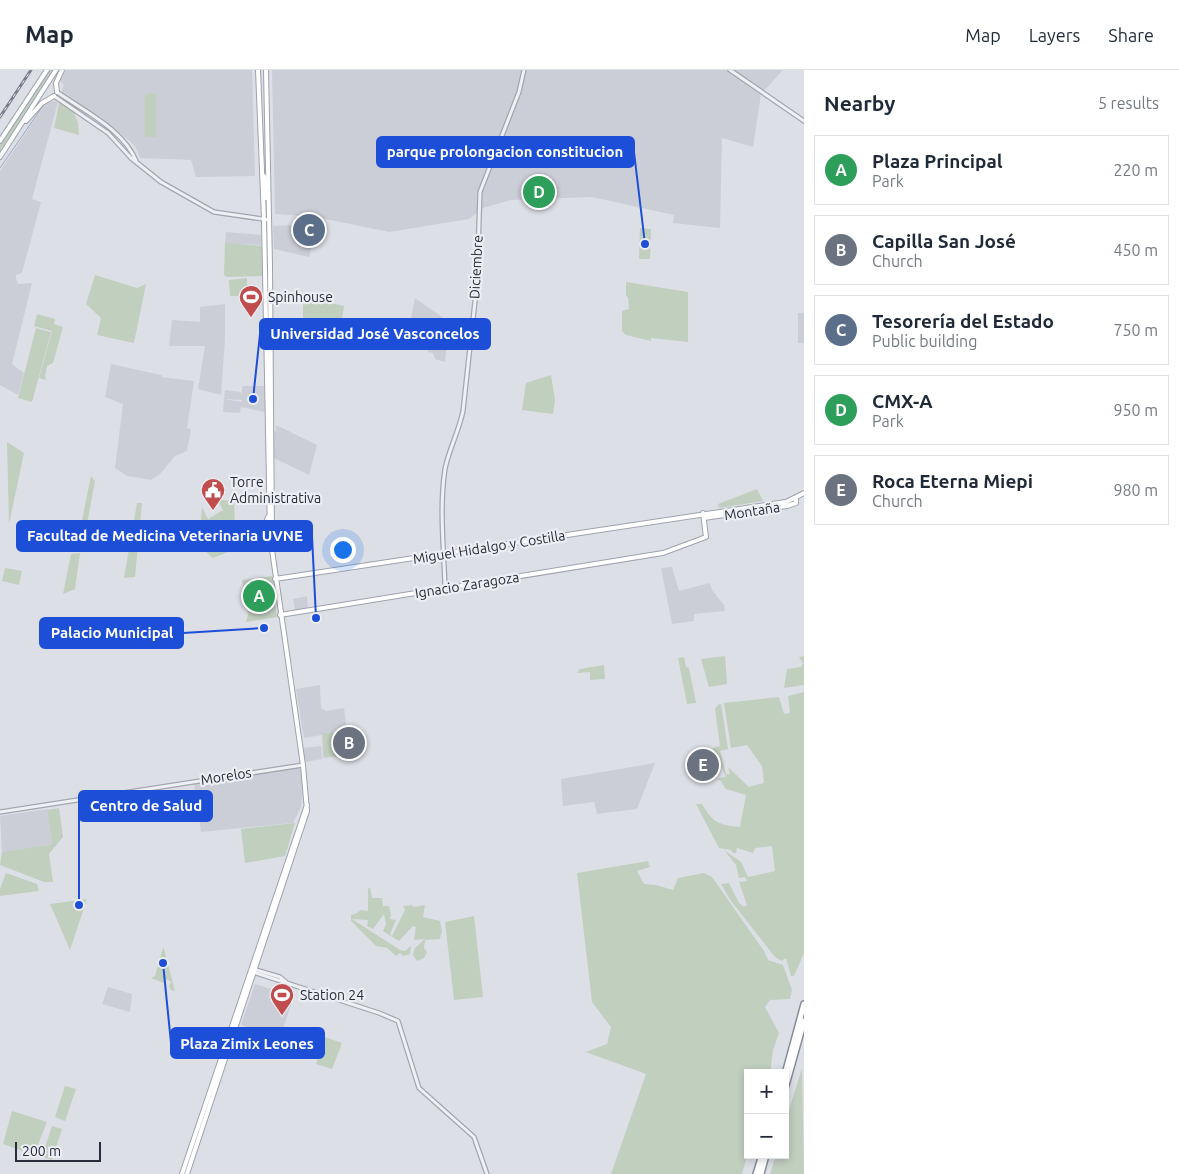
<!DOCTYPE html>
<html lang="en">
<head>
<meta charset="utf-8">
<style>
	body { margin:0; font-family:Ubuntu,sans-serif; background:#f6f6f7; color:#1f2937 }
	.controls { position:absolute; right:15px; bottom:15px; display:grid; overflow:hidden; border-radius:0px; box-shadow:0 2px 8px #0003 }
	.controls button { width:45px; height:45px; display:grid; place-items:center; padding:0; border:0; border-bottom:1px solid #e0e1e3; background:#fff; color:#1f2937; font:25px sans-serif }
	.scale { position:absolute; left:15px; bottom:12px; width:86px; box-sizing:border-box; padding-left:5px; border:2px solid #282c3b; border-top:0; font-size:14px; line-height:18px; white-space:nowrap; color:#282c3b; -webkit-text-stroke:4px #eceef3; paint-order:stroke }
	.you { position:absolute; left:342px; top:479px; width:18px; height:18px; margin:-12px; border:4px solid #fff; border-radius:50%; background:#1a73e8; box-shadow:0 0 0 8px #1a73e833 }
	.badge { display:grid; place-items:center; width:32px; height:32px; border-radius:50%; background:#0b8043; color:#fff; font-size:16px; font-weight:700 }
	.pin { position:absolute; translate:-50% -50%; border:2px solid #fff; box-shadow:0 1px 5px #0006 }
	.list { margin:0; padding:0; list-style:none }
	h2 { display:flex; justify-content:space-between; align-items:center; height:65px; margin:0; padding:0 20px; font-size:21px }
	h2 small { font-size:16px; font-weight:400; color:#747a83 }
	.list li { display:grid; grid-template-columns:32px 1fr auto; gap:15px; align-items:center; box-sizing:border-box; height:70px; margin:0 10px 10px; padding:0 10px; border:1px solid #e0e1e3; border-radius:0px }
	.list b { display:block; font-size:19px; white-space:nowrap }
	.list p { margin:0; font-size:16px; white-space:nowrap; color:#747a83 }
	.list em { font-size:16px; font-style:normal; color:#747a83 }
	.map { position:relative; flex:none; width:804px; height:1104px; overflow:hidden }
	header { display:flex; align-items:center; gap:30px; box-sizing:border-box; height:70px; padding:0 25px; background:#fff; border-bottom:1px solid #e0e1e3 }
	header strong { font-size:24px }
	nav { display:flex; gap:28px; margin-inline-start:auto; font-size:18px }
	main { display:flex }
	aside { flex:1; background:#fff }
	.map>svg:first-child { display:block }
	.built { fill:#ccced7 }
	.green { fill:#c1cfbf }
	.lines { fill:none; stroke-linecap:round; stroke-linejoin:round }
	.stream { stroke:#9ba8c3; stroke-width:1 }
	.minor-casing { stroke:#a3a6af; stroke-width:5.5 }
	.major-casing { stroke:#9ea2b0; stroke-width:6 }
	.highway-casing { stroke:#868b9b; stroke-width:8 }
	.minor { stroke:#eff0f4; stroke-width:3 }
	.major { stroke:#fff; stroke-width:4 }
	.highway { stroke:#fff; stroke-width:5 }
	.rail-casing { stroke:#787d8e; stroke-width:3 }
	.rail { stroke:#eceef3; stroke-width:1; stroke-dasharray:4; stroke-linecap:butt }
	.labels { text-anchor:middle; stroke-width:4.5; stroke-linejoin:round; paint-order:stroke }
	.street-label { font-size:14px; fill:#282c3b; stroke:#eceef3 }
	.poi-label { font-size:14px; fill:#282c3b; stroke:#eceef3; text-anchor:start }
	.leader { fill:none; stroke:#1d4ed8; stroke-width:2 }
	.callout-dot { fill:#1d4ed8; stroke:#eceef3; stroke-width:2 }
	.callout { fill:#1d4ed8; stroke:#1d4ed8; stroke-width:2 }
	.callout-label { font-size:15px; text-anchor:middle; font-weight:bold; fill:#fff }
</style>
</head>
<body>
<header>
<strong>Map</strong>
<nav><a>Map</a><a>Layers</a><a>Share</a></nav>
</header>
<main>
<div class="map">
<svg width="804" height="1104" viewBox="0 0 804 1104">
	<rect width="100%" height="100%" fill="#dddfe6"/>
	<path class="built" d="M66,0H252L255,106L196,107L191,90L140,88L135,76L104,49L61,22L64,15L60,10Z
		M272,0H783L761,24L753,77L722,68L720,158L673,153L674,145L592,127L511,130L483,138L469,149L389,162L316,147L275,144Z
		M52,31L58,32L32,129L41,132L22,203L16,205V209L18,214L32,213L12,294L24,303L18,325L0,315V101L46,33Z
		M309,154L316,155L309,187L274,179L273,156Z
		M226,162L261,165V175L225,174Z
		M415,228L449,252L445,292L435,289L433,283L428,282V277H419L407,268Z
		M225,234V270L221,325L198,319L205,276H169L172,250L200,252V237Z
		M798,243H804V273H798Z
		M111,294L161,305L162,307L194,311L187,358L191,359L187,381L175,386L160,404L151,410L127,406L115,398L123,334L105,327Z
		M242,316H264L265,342L241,337L240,343L223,342L224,329L241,332L242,330L224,329L225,320L241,322L242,328Z
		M276,355L317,375L309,405L274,388V362L276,361Z
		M672,497L679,521L710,513L712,520L724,535L725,541L694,544V551L672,554L661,498Z
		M307,526L308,538L295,540L293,529Z
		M320,615L321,638L326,641L344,638L347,661L341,664L342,686L323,688L322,665L304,668L296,619Z
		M321,676L322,689L305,692L303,678Z
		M655,693L637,739L597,744L594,732L563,736L561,709Z
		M298,698L301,699L303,719L301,737L293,753L201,762L194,714Z
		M47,739L52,774L2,782L0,746Z
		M255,914L294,926L280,968L241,955Z
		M108,917L132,924L130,942L102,934Z"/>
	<path class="green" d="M49,0H54L0,82V75Z
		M156,23V67H145V24Z
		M59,33L73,40L78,53L79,65L54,58Z
		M640,158L651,159L650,189H639Z
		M225,173L263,176V206L227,207L224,205Z
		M95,205L137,218L146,214L134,273L97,265L101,248L86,234Z
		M247,208V226H230L229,210Z
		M626,212L688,222V272L651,268V271L626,265L622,261V241L629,239L628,227L626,226Z
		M303,227L344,236L338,278L303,272Z
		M37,244L55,249L54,254L63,257L53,293L47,296L45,306L46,310L39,308L52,261L34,256Z
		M36,258L51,262L32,332L18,328Z
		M551,305L555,330L553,344L522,340L526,313Z
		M7,372L24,383L9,454Z
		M91,406L95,411L86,459L80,460Z
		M757,419L763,431L719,438L718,434Z
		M221,430L234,431L236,479L213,488L199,476L202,437L208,449L223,440L219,433Z
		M137,433H142L135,507L124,508Z
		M80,483L75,519L63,524L71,484Z
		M5,498L22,501L19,515L2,511Z
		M272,506L277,547L246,552L248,545L242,510Z
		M725,586L727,614L709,617L701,589Z
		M804,586V615L784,618L787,599L801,597L803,593L799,587Z
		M684,587L686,597L689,598L696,633L687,634L678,588Z
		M604,595L605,609L590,610V602L577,603L580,599Z
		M804,622V883L794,906H791L786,888L782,891L775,887L731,831L721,814L729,813L739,833L744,837L747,835L739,812L747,811L745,807L739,808L736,795L724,780L741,792L748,807L775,801L772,776L755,778L753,783L737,778L736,783H733L731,780L719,778L696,734H702C713,752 718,755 740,757L746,725L726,719L720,710L715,709L726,707L720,694L713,695L711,684L713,678L720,676L715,639L719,634H721L728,679L720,681L726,704H730L728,697L749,717L764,713L762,696L747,675L731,678L724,633L779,627L784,644L790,643L788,626Z
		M323,663H337V687H324Z
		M59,738L63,767L49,784L53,812H44L0,795L2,782L52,774L47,740Z
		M295,753L285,786L245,793L241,759Z
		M648,791L650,797L637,801L644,814L656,815L673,820L678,808L704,803L712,807L764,881L768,890L783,895L792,920L790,929L770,930L765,937L779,963L773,980L770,1003H748V1083L742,1104H611L646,1004L586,982L607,974L611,957L592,932L577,803Z
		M6,803L37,814L39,821L0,826V819Z
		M370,817L372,828H382L383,836H389L391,845L390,849L396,850L390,864L392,866L405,840L403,836L412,835L413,837L425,835L423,847L440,851L442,861L440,869L425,870L424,878L427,882L424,888L417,891L413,885L415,878L425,869L414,870L416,857L413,856L399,871L383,861L386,854L384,844L373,859L367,856L368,850L352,849L400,880L405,881L411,876L410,884L403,886L400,883L396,886L387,878L376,876L351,851V845L355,844L361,840L368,841V819Z
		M87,829L70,880L50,834Z
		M474,846L483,927L454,930L445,852Z
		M163,878L164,879L175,921L171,920L169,917L171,912L167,909L164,913L151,908L155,906Z
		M325,967L342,973L332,999L316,994Z
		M802,998L804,1104H770L776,1085H785V1053Z
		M65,1016L76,1019L65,1051L55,1047Z
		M12,1041L47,1052L34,1085L3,1074Z
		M52,1056L62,1059L52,1090L42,1087Z"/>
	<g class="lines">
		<path class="stream" d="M0,98L45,33"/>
		<g class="minor-casing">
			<path id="minor" d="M730,0L804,51
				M57,22C84,41 125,60 137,93
				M54,26L108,63L131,88L161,112L214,142L269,150
				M445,518C444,479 439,438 445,399C449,379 459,361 463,341L477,213L480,122L519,22L524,0
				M0,742L303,695
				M253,899L280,907L286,912
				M253,902L379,943L398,951L419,1018L474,1067L487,1104"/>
		</g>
		<g class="major-casing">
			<path id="major" d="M266,0L270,195L272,470
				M57,22L56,13L62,0
				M26,51L42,33L54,26
				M0,71L47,0
				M0,87L56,0
				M264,106L266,128
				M704,448L787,436L796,433V427
				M250,476L262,463L268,447
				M275,509L786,432L804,423
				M280,545L663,483L706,467L703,443
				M182,1104L307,735
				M187,1104L307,741L303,695L270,466L264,150L258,0"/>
		</g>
		<g class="highway-casing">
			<path id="highway" d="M785,1004L804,934
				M785,1019L804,951
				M756,1104L762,1085
				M761,1104L766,1085"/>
		</g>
		<use href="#minor" class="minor"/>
		<use href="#major" class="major"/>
		<use href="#highway" class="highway"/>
		<g class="rail-casing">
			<path id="rail" d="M0,47L31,0"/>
		</g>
		<use href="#rail" class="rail"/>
	</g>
	<defs>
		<g id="stadium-pin" transform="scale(1.25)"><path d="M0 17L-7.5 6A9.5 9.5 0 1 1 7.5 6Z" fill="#c04c4d" stroke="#eceef3"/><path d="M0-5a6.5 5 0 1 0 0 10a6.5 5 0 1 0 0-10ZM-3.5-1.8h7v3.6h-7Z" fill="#fff"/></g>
		<g id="civic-pin" transform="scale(1.25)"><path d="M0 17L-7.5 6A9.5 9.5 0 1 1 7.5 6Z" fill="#c04c4d" stroke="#eceef3"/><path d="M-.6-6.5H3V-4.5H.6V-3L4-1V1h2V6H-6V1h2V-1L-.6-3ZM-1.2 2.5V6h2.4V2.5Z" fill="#fff"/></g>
	</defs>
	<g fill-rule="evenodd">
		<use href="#stadium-pin" x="251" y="227"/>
		<use href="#civic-pin" x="213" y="420"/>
		<use href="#stadium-pin" x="282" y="925"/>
	</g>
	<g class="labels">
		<g class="street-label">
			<text transform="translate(476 197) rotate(-87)" y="5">Diciembre</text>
			<text transform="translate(752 441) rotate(-9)" y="5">Montaña</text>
			<text transform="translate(489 477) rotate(-9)" y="5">Miguel Hidalgo y Costilla</text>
			<text transform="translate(467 515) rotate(-9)" y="5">Ignacio Zaragoza</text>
			<text transform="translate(226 706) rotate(-9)" y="5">Morelos</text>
		</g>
		<g class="poi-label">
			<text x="268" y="232">Spinhouse</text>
			<text x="230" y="417">Torre<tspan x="230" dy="16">Administrativa</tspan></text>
			<text x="300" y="930">Station 24</text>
		</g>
	</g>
	<path class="leader" d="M645 174L634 82M253 329L260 264M316 548L312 466M264 558L183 563M79 835L79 736M163 893L171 973"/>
	<g class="callout-dot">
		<circle cx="645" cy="174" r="5"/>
		<circle cx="253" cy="329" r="5"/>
		<circle cx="316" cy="548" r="5"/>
		<circle cx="264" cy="558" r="5"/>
		<circle cx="79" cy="835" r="5"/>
		<circle cx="163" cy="893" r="5"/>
	</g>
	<g class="callout">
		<rect x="377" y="67" width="257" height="30" rx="5"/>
		<rect x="260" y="249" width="230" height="30" rx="5"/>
		<rect x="17" y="451" width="295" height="30" rx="5"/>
		<rect x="40" y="548" width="143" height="30" rx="5"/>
		<rect x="79" y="721" width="133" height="30" rx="5"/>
		<rect x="171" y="958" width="153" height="30" rx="5"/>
	</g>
	<g class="callout-label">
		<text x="505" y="87">parque prolongacion constitucion</text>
		<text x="375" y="269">Universidad José Vasconcelos</text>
		<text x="165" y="471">Facultad de Medicina Veterinaria UVNE</text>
		<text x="112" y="568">Palacio Municipal</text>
		<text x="146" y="741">Centro de Salud</text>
		<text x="247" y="979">Plaza Zimix Leones</text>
	</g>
</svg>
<div class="controls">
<button>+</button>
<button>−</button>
</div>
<div class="scale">200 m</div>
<div class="you"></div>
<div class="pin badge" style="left:259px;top:526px;background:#2e9e5b">A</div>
<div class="pin badge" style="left:349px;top:673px;background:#6b7280">B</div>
<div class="pin badge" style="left:309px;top:160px;background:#5c6f8a">C</div>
<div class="pin badge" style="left:539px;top:122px;background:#2e9e5b">D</div>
<div class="pin badge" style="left:703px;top:695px;background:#6b7280">E</div>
</div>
<aside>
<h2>Nearby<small>5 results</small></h2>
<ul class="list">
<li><span class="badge" style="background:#2e9e5b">A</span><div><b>Plaza Principal</b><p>Park</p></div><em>220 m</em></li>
<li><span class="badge" style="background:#6b7280">B</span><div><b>Capilla San José</b><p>Church</p></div><em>450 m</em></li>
<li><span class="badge" style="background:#5c6f8a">C</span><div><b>Tesorería del Estado</b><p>Public building</p></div><em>750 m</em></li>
<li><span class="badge" style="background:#2e9e5b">D</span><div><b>CMX-A</b><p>Park</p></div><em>950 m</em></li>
<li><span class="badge" style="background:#6b7280">E</span><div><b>Roca Eterna Miepi</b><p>Church</p></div><em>980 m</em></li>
</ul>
</aside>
</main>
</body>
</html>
